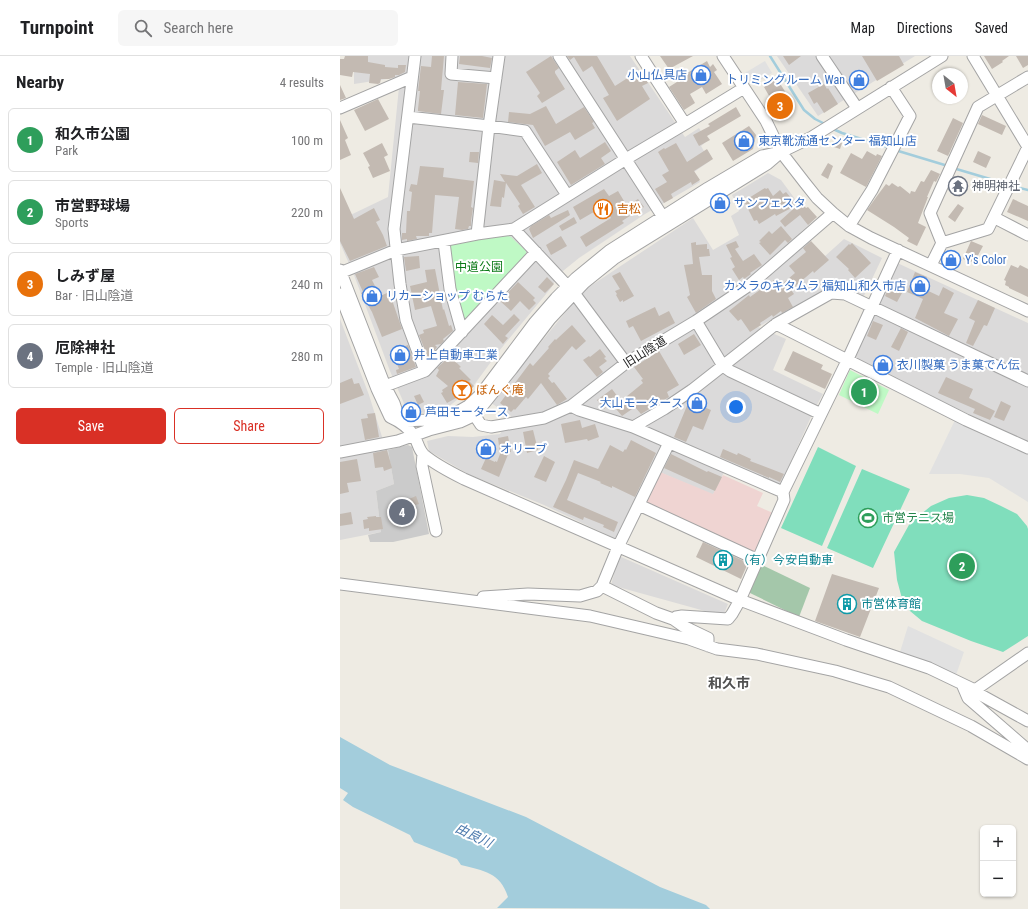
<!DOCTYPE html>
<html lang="en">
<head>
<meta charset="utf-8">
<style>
	body { margin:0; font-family:"Roboto Condensed","Noto Sans JP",sans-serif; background:#f6f6f6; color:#202124 }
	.controls { position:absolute; right:12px; bottom:12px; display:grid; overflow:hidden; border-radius:6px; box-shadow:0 1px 3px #0004 }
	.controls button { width:36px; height:36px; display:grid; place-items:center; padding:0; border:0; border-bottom:1px solid #e0e0e0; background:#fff; color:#202124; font:20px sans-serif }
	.compass { position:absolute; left:592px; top:12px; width:36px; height:36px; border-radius:50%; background:#fff; box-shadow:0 1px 3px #0004; rotate:149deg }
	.you { position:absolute; left:396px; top:351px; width:14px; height:14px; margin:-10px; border:3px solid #fff; border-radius:50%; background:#1a73e8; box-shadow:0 0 0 6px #1a73e833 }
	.badge { display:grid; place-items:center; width:26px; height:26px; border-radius:50%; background:#d93025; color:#fff; font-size:13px; font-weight:700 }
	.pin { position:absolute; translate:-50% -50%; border:2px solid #fff; box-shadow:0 1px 4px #0006 }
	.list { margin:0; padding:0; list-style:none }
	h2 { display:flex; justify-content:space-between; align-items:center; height:52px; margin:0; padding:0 16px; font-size:17px }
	h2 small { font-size:13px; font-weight:400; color:#757577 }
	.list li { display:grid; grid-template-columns:26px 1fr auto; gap:12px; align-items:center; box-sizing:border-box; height:64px; margin:0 8px 8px; padding:0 8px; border:1px solid #e0e0e0; border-radius:6px }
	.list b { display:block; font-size:15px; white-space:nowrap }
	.list p { margin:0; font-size:13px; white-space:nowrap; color:#757577 }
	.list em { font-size:13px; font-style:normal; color:#757577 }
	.actions { display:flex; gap:8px; padding:12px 16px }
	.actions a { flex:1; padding:9px 0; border:1px solid #d93025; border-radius:6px; text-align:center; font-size:14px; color:#d93025 }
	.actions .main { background:#d93025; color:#fff }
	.icon { flex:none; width:22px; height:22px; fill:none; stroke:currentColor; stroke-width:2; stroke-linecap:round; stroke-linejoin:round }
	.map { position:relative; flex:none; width:688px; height:853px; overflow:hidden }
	header { display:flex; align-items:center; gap:24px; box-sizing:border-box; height:56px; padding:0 20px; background:#fff; border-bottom:1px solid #e0e0e0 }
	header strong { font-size:19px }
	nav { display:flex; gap:22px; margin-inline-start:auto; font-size:14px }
	.search { width:280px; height:36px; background:#f6f6f6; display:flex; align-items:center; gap:10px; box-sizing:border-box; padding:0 14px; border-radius:6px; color:#757577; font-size:15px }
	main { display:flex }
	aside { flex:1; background:#fff }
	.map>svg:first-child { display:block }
	.residential { fill:#dbdada }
	.commercial { fill:#efd4d2 }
	.religious { fill:#cbcbcb }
	.cemetery { fill:#a4c7aa }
	.park { fill:#bff9c5 }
	.pitch { fill:#80debc }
	.parking { fill:#e1e1e1 }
	.water { fill:#a3cddc }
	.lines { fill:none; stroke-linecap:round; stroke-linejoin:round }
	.stream { stroke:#a3cddc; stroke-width:2.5 }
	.building { fill:#c3bab2 }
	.minor-casing { stroke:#a4a4a4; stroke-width:13 }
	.minor { stroke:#fff; stroke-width:11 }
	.labels { text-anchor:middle; stroke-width:4; stroke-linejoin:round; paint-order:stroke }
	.shop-label { font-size:12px; fill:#366cbe; stroke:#fff; text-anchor:start }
	.worship-label { font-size:12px; fill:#5b616d; stroke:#fff; text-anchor:start }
	.food-label { font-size:12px; fill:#c56008; stroke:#fff; text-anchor:start }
	.park-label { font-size:12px; fill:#0c7a18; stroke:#fff }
	.street-label { font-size:12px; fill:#1d1d1d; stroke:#fff }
	.leisure-label { font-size:12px; fill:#27864d; stroke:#fff; text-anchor:start }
	.culture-label { font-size:12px; fill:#0d838f; stroke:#fff; text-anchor:start }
	.water-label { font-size:13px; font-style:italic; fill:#4a78ac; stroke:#fff }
	.quarter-label { font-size:14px; font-weight:bold; fill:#505050; stroke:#fff }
</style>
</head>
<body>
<header>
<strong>Turnpoint</strong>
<div class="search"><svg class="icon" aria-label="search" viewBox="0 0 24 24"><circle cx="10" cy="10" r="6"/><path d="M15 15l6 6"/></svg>Search here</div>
<nav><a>Map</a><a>Directions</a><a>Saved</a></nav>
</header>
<main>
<aside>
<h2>Nearby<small>4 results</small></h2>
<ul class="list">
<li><span class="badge" style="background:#2e9e5b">1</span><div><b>和久市公園</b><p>Park</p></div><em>100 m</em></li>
<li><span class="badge" style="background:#2e9e5b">2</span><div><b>市営野球場</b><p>Sports</p></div><em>220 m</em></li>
<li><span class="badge" style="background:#e8710a">3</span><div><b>しみず屋</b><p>Bar · 旧山陰道</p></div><em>240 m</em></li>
<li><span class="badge" style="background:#6b7280">4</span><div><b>厄除神社</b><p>Temple · 旧山陰道</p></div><em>280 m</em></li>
</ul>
<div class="actions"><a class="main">Save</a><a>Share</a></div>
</aside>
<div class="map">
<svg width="688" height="853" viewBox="0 0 688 853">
	<rect width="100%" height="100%" fill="#eeebe3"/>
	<path class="residential" d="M14,0H290L345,81L359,72L367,85L361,90L370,105L354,116L360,126L305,158L239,202L218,219L211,232L159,295L131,333L108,351L84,357L66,352L50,315L14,219L0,187V164L48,141L60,21L14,28Z
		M437,0H575L478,60Z
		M428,117L441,124L455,143L474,164L460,177L484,201L504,183L542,202L522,244L488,233L418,271L446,283L433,314L483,338L474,354L441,428L434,430L387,410L373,439L310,412L295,448L276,483L204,449L128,418L89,395L87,385L108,380L133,381L160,378L171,360L151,347L243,235L353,162L373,194L399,179L391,160L399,155L392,139Z
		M555,206L688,267V386L512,303Z
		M0,263L29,339L43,384L48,394L54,428L36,435L41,476L0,484Z
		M279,500L388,548L383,560L271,529Z"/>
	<path class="commercial" d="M320,416L373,438L383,419L423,437L417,450L433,457L415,500L305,446Z"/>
	<path class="religious" d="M68,389L72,391L89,478L53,486H30L28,479L41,476L36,435L54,428L48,394Z"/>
	<path class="cemetery" d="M422,509L470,532L459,561L410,537L409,535L419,511Z"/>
	<path class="park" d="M165,179L171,181L186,195V200L126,265H121L114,234L109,193L112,187Z
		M510,314L549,334L538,358L499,339Z"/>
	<path class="pitch" d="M478,391L516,410L482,490L441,472Z
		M522,413L570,433L533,512L487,492Z
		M627,439L644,442L661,450L677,458L687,470L688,473V580L663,596L631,585L582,565L564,550L557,524L554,496L570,467L591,450L609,442Z"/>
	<path class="parking" d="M425,5L432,17L412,29L405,17Z
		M615,364L688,398V446L649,422L620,418H589Z
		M568,570L624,596L616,619L560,596Z"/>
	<path class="water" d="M0,681L50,709L186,761L320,831L366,849L370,853L157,852L168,841C160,816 144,815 121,809L117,803L74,786L70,779L13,751L3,744L8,737L0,732Z"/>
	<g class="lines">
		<path class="stream" d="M430,0L464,54L475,63L485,68
			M493,73L502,77L551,92
			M555,94L608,110
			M613,112L667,128
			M672,130L688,134"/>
	</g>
	<path class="building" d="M5,0H28V6L45,9V11L58,12V9H66L65,16L59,19H55V21L49,23H41L40,27L38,28L29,27L30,18L13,16L12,21L0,19V3H4Z
		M92,0H104L101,34H104L101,58L78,55V53L80,35H78L81,10L91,11Z
		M120,0H142L152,2L150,12L119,8Z
		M211,0L219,12L215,15V17L225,33L202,47L197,40L200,37L186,16Z
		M227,0H257L275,30L300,14L308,27L302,30L310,43L277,65L263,42L269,39L252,10L243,16L234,1L230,4Z
		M320,0H353L329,13Z
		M443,0H461L449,9Z
		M522,0H559L564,9L537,25Z
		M644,0H669L662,5L663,6L652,13Z
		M676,0H688V9L683,12Z
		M367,5L370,11L373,8L377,14L374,16L382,28L366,38L362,31L350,38L355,47L344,54L329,31L340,24L339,22Z
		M436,21L454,50L440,59L424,31L427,29L426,27Z
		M118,26L147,28L143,62L115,59Z
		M484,28L487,33L488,32L498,48L484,57L477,46L474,48L468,37Z
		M0,29L6,42L0,44Z
		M38,43L49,63L25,75L14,54Z
		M206,50L216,68L244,51L254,66L252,67L255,72L235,84L230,76L205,90L193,69L168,66L169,56L190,58Z
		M396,51L401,60L367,80L370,84L359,90L353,79L370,70L368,68Z
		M642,59L666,70L662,79L638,68Z
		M613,62L623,67L608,100L597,95Z
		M0,64L8,82L5,84L11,99L0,104Z
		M409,70L416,79L413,93L393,105L382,87Z
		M496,85L502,87L500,93L494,91Z
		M265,86L271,95L261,102L265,108L231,129L217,106L235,94L240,102Z
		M42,87L48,99L44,101L50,115L33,122L28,111L30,110L23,97Z
		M336,87L347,106L367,93L373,103L354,115L360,124L352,129L351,126L331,138L333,142L324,147L315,133L327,126L322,119L329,115L318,96L324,92L325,93Z
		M527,95L536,100L537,98L542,100L526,131L500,117L511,97L522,103Z
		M638,95L651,101L646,112L633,106Z
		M130,96H139L138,107L129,106Z
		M488,107L493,110L488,123L481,119Z
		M197,108L202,117L181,129L195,151L183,158L178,150L180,148L166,127L164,142L162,141L161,151L150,150L154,124L165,126L160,118L177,120Z
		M80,110L104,112L103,121L134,125L131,151L133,152L131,165V170H129L128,173L122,174L115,173L119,141L95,139L92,177H89V180H76L77,183L67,185V183L62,184V177H66L67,155H70L72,136L69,135L71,128L77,129Z
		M591,114L600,118L596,126L594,125L587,141H588L578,167L586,171L577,190L567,185L569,182L554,171L527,154L537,140L546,128L549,130L552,127L558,131L560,130L570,138L571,135L575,136L581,125L584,126Z
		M616,130L623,133L620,141L613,138Z
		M0,132L14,163L34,152L40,164L36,166L43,179L47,190L10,205L0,185Z
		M425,132L426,133L428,132L433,140L440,134L443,138L446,136L457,149L436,160L435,158L419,168L417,164L414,165L404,145Z
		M264,133L269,140L278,135L287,150L298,143L304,151L282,165L284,167L246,191L240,181L271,162L264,150L240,164L233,151Z
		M673,143L688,150V165L667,156Z
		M461,146L466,152L468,151L477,161L468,169L460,159L445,171L440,165Z
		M618,148L624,152L615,166L608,161Z
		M228,154L230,159L193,182L189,173L191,170L209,159L211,162Z
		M234,161L237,167L222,175L219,170Z
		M441,170L452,183L448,187L445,184L430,199L419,187L421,186L419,185L429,175L432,178Z
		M221,180L227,190L211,199L206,189Z
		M396,185L399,191L395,193L403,205L414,198L422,209L410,217L411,218L404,223L403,221L399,224L392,213L395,211L390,202L392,201L386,189Z
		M471,185L489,204L474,217L473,215L451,234L454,238L448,242L453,251L442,257L441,255L433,261L432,259L420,267L421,269L410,276L401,263L398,265L389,255L409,239L410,241L434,224L435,226L437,225L441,229L455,217L449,210L466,196L463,192Z
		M631,185L643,190L634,207L623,203Z
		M356,186V189L367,188V193H369L370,200L359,201L362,219H372V235L376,243L356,257L347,241L350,239L344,209L353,208L351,187Z
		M512,187L531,207L515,222L508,214L509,213L496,201L509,188L510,189Z
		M79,200L80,212L66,215L64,201Z
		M671,209L678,212L680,209L688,213V241L669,232V231L665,229L666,225L664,224Z
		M34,211L39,221L32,224L40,240L54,234L55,242L52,244L62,273L42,281L32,256L21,237L23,236L15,218Z
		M95,213L103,254L104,253L109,270L111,269L113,275L103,283L104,285L101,288L95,289L97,291L94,295L90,296V299L88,302L79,279L84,277L83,274L97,270L91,250L75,254L70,230L87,226L85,214Z
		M280,216L294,240L283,246V244L280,246L276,239L277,238L275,235L280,233L272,220Z
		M575,216L587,221L582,232L599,240L603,231L614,237L604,257L618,263L609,280L575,262L583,243L567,236Z
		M207,221L214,228L205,237L198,231Z
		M178,226L195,242L193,244L196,247L189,254L180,245L171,255L160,245Z
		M549,231L562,237L557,246L545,240Z
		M638,244L655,252L647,270L644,269L633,290L626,287L635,265L629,262Z
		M315,251L319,260L329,255L335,267L301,285L293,270L289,272L286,265Z
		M174,258L180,264L165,280L168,282L163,288L144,268L152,259L163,269Z
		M533,265L543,269L536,284L527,280Z
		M232,269L246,285L236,294L232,290L208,318L210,320L208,322L212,327L214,326L227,343L217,349L201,327L188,343L186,341L175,354L174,353L171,356L160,347L190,307L193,310L209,292L208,291L215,283L216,284L218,282Z
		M561,272L568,276L559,295L551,291Z
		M354,278L361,289L344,299L338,288Z
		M68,289L76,311L57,318L56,314L59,313L52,295Z
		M260,293L266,301L264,302L267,305L259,311L263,316L257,321L243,304L249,300L250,301Z
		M319,295L339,329L327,336L329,341L301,358L295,351L282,360L271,347L264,353L257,344L272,333L281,345L303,327L301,324L303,323L294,311Z
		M453,295L483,309L481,313L492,318L485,333L444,314Z
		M110,300L121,311L119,312L131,324L129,325L134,330L129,335L107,347L101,337L103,336L102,334L108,330L96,320L99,314L97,312Z
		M606,321L633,333L629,342L655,355L650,364L633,357L635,353L598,337Z
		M12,322L14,328L19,327L24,339L0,348V327Z
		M80,338L84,346L78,349L74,340Z
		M349,345L371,354L363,374L353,370L346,386L334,381Z
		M661,345L671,350L664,365L654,361Z
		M35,357L39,381L25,384L21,363L28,362L27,358Z
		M240,364L242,372L255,368L259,381L248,385L247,383L225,387L221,368Z
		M193,374L198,394L187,397L183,376Z
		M168,380L171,396H169L159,421L141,413L146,402L155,406V405L157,406L160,398L158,382Z
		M291,384L316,397L295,441L272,430V432L260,427L261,426L238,417L227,444L278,466L274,476L263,471L264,469L244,461L243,464L213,451L226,424L234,404L258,413L270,389L283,396L285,393L286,394Z
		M383,393L397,399L398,397L411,403L410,405L444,418L440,426L429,421V422L380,401Z
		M47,394L52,412L44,415L43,411L35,412L33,397Z
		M331,398L367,416L368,415L382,421L375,435L324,412Z
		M204,400L215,406L206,426L194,421Z
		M17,403L21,425L7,427L9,436L0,438V406Z
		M76,440L79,448L71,450L69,443Z
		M11,456L13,468L0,470V458Z
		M36,460V461H41L43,473L29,475V472L24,473L23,464L28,463L27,461Z
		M363,486L408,507L401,523L356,501Z
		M492,518L539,532L520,581L475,565Z"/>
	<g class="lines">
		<g class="minor-casing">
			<path id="minor" d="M75,0L54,173L60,228L66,264L85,315
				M112,0L111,18L156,22
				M219,0L323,161L326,168
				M383,0L426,65L441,96L465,127L477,142L493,157L509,170L531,182L688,255
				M482,0L517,52
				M633,0L688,91
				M0,52L72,21
				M68,61L149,70L185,75L227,139
				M345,68L404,32
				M655,162L688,179
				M509,170L532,134L570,60L551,31
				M174,173L234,237L286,307
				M137,178L149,70L159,0
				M104,186L110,233L122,276
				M602,187L590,157L638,51L688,21
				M591,209L602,187L648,173L688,91
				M0,214L45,330L54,347L60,365
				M0,217L56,194L137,178L174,173L286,103L345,68L301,0
				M0,238L37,333L50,361C59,365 68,371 74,380C78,386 78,393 84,399C96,409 110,416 124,423L400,544L506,584L589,612L635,634L639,638L688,665
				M356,265L383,310L390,315L481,358
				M436,268L626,364L688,392
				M37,333L85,315L196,196
				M231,350L239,354L293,371L443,436
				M131,354L141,369L151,371L204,362L231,350L286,307L356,265L411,228L493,157
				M60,365L87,364L109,361L128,350L141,338L195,266L216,242L236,222L269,195L368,132L422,100L441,96
				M293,371L324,353L352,334L436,268L491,237L505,238L688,325
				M0,396L58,385L89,374L120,366L135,359L172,313L210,263L244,227L275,202L427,108L441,96L472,81L602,0
				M83,398L82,410L96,475
				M299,449L418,504
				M0,528L250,560L349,583L377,593L417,598L495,615L549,631L631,670L688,703
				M262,530L316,557L333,563L343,570L368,582V590
				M143,541L188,538L240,540L257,535L262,530L278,491L329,387
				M333,563L336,561L342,560L388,563L392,558L400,544L444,444L443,436L507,305L558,194
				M622,628L628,642L688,694
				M635,634L688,597"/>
		</g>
		<use href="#minor" class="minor"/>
	</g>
	<defs>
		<g id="shop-ring" transform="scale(1)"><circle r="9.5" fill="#fff" stroke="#3f7fe0" stroke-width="1.5"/><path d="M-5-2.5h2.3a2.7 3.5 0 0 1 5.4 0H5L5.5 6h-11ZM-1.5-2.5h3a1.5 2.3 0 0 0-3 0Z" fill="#3f7fe0"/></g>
		<g id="temple-ring" transform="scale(1)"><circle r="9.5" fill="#fff" stroke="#6b7280" stroke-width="1.5"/><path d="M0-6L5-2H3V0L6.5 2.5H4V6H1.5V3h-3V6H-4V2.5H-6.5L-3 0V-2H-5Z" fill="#6b7280"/></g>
		<g id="restaurant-ring" transform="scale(1)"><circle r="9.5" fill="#fff" stroke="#e8710a" stroke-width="1.5"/><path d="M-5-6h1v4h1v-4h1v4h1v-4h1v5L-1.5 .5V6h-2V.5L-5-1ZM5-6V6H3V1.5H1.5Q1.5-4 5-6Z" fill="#e8710a"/></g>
		<g id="bar-ring" transform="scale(1)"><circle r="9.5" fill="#fff" stroke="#e8710a" stroke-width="1.5"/><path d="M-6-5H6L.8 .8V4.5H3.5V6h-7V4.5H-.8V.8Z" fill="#e8710a"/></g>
		<g id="stadium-ring" transform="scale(1)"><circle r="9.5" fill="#fff" stroke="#2e9e5b" stroke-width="1.5"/><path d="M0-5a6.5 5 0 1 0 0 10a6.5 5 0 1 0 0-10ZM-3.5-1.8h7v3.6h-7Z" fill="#2e9e5b"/></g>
		<g id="building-ring" transform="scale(1)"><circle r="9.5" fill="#fff" stroke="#0f9aa8" stroke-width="1.5"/><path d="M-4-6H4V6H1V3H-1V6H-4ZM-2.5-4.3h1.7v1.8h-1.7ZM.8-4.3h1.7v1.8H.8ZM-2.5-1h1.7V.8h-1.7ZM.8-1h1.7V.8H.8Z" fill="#0f9aa8"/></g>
	</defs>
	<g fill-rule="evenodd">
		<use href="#shop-ring" x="361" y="19"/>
		<use href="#shop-ring" x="519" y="24"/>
		<use href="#shop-ring" x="404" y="85"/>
		<use href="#temple-ring" x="618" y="130"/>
		<use href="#shop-ring" x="380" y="147"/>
		<use href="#restaurant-ring" x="263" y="153"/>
		<use href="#shop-ring" x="611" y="204"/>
		<use href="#shop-ring" x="580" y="230"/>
		<use href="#shop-ring" x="32" y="240"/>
		<use href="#shop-ring" x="60" y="299"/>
		<use href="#shop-ring" x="543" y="309"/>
		<use href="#bar-ring" x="122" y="334"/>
		<use href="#shop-ring" x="357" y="347"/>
		<use href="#shop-ring" x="71" y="356"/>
		<use href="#shop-ring" x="146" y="393"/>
		<use href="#stadium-ring" x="528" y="462"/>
		<use href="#building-ring" x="383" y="504"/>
		<use href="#building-ring" x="507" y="548"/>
	</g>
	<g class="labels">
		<g class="shop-label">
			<text x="347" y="23" text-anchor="end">小山仏具店</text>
			<text x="505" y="28" text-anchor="end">トリミングルーム Wan</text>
			<text x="418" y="89">東京靴流通センター 福知山店</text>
			<text x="394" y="151">サンフェスタ</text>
			<text x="625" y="208">Y's Color</text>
			<text x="566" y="234" text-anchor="end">カメラのキタムラ 福知山和久市店</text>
			<text x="46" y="244">リカーショップ むらた</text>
			<text x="74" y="303">井上自動車工業</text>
			<text x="557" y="313">衣川製菓 うま菓でん伝</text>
			<text x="343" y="351" text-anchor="end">大山モータース</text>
			<text x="85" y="360">芦田モータース</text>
			<text x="160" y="397">オリーブ</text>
		</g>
		<g class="worship-label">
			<text x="632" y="134">神明神社</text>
		</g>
		<g class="food-label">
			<text x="277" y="157">吉松</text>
			<text x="136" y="338">ぼんぐ庵</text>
		</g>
		<g class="park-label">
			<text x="139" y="215">中道公園</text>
		</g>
		<g class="street-label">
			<text transform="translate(305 296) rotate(-32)" y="4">旧山陰道</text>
		</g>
		<g class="leisure-label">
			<text x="542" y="466">市営テニス場</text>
		</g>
		<g class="culture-label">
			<text x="397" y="508">（有）今安自動車</text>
			<text x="521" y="552">市営体育館</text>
		</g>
		<g class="water-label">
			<text transform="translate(134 779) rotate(26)" y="5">由良川</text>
		</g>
		<g class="quarter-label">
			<text x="389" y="632">和久市</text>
		</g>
	</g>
</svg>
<div class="controls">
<button>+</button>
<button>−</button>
</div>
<svg class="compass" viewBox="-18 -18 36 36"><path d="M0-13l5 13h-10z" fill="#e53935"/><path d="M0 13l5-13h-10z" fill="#757577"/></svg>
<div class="you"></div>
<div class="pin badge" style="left:524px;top:336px;background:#2e9e5b">1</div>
<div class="pin badge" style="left:622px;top:510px;background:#2e9e5b">2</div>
<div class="pin badge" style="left:440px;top:50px;background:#e8710a">3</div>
<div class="pin badge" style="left:62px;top:456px;background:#6b7280">4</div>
</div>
</main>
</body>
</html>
